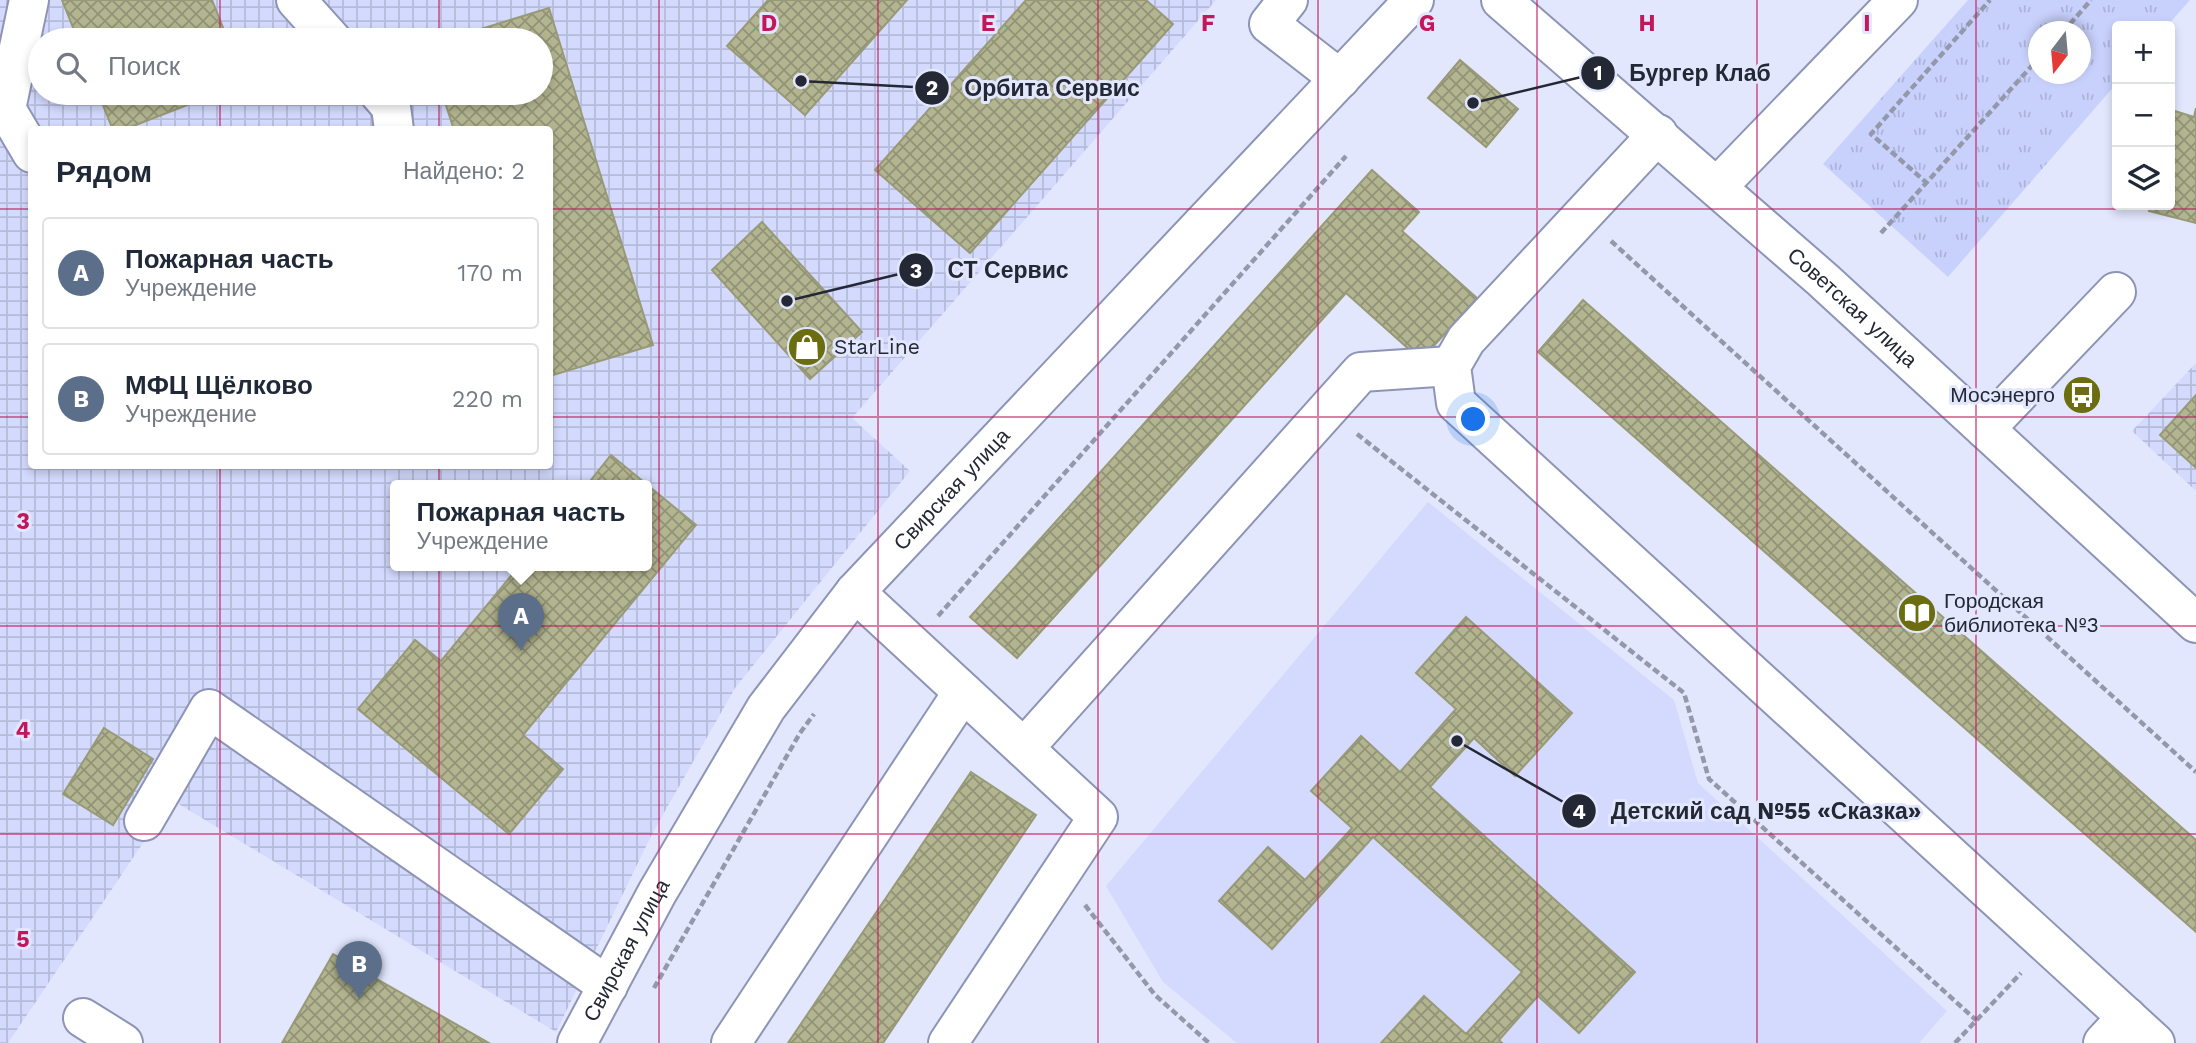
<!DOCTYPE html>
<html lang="ru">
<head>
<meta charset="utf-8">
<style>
	body { margin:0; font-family:"Work Sans",sans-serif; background:#f2f2f3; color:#1f2937 }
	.controls { position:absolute; right:21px; top:21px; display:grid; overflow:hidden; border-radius:7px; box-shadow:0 4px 10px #0003 }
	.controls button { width:63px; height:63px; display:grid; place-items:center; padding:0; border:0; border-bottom:2px solid #e0e1e3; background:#fff; color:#1f2937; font:35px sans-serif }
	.compass { position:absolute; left:2028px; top:21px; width:63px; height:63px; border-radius:50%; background:#fff; box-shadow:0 4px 10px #0003; rotate:196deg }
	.you { position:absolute; left:1474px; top:420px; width:24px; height:24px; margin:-18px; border:5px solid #fff; border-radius:50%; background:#1a73e8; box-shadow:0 0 0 10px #1a73e833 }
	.badge { display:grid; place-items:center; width:46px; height:46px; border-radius:50%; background:#6c6d0f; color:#fff; font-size:23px; font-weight:700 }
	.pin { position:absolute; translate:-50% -58px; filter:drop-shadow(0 2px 4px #0008) }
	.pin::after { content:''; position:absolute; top:37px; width:24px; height:21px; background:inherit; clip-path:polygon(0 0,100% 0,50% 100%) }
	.popup { position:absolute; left:390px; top:480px; width:262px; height:91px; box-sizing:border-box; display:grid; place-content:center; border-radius:7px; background:#fff; filter:drop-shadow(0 2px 5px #0005); font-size:23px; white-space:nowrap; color:#747a83 }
	.popup b { font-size:26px; color:#1f2937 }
	.popup::after { content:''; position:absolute; left:50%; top:100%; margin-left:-14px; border:14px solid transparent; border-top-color:#fff }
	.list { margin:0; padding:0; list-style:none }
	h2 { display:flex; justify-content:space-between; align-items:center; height:91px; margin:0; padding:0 28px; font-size:30px }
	h2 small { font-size:23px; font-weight:400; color:#747a83 }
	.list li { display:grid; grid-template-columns:46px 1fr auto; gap:21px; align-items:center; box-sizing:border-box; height:112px; margin:0 14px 14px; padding:0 14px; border:2px solid #e0e1e3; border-radius:7px }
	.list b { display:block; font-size:26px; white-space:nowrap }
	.list p { margin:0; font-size:23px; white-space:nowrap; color:#747a83 }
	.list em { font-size:23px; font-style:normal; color:#747a83 }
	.icon { flex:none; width:38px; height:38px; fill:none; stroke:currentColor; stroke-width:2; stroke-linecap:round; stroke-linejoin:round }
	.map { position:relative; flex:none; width:2196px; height:1043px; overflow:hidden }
	.search { position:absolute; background:#fff; box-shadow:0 4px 10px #0003; left:28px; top:28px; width:525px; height:77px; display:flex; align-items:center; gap:18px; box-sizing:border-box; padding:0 24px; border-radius:38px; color:#747a83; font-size:26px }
	.panel { position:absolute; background:#fff; box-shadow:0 4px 10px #0003; left:28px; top:126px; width:525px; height:343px; border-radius:7px }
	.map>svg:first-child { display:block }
	.built { fill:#d3dafd }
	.industrial { fill:url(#industrial-grid); fill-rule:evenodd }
	.grass { fill:url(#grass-tufts); fill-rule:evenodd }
	.building { fill:url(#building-cross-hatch); stroke:#989a77; stroke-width:2 }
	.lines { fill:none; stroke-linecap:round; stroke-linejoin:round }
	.minor-casing { stroke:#8d94b6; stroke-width:42 }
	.major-casing { stroke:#8d94b6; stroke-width:42 }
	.path { stroke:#9498ab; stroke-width:4.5; stroke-dasharray:7 3.5; stroke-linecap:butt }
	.minor { stroke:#fff; stroke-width:38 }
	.major { stroke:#fff; stroke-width:38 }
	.grid { fill:none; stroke:#c2185b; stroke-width:2; stroke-opacity:0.55 }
	.labels { text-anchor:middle; stroke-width:6; stroke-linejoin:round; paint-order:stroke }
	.street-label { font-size:21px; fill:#242734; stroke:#e2e7fd }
	.poi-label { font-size:21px; fill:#242734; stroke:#e2e7fd; text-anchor:start }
	.grid-label { font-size:23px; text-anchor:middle; font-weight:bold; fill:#c2185b; stroke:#e2e7fd; stroke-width:6; stroke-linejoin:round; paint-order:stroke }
	.leader { fill:none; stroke:#242734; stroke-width:2.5 }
	.callout-dot { fill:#242734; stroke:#e2e7fd; stroke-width:2.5 }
	.mark-label { font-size:21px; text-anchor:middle; font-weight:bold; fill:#fff }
	.callout-label { font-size:23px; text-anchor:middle; font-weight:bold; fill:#242734; stroke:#e2e7fd; stroke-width:6; stroke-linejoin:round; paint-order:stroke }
</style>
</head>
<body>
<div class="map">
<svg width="2196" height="1043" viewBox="0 0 2196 1043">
	<defs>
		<pattern id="industrial-grid" width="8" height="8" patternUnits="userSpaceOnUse" patternTransform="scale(1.75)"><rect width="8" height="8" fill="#d3dafd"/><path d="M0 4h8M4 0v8" fill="none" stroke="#b5bbd9"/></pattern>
		<pattern id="grass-tufts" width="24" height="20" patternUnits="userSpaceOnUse" patternTransform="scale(1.75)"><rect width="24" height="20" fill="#c8d1fc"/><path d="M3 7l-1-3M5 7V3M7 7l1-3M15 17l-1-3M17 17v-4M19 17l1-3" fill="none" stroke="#acb3d9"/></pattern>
		<pattern id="building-cross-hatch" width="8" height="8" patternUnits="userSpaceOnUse" patternTransform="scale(1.75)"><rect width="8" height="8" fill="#b3b590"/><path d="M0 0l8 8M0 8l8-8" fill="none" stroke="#919376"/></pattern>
	</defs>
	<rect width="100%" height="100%" fill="#e2e7fd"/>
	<path class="built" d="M1428,502L1674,700L1698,783L1947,1011L1919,1043H1237L1163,982L1106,886Z"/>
	<path class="industrial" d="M0,0H1216L852,418L910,471L735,688L652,834L556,1032L172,800L8,1043H0ZM40,40H541V93H40ZM32,130H550V466H32ZM395,485H647V565H395Z
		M2196,363V491L2132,431Z"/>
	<path class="grass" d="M1968,0H2190L2167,26H2117V83L1948,277L1823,164ZM2038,32H2080V74H2038Z"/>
	<path class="building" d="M62,0H212L228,40H78Z
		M768,0H907L805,115L727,46Z
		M1026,0H1146L1173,24L970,253L875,170Z
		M549,8L653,345L550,376V130H454L442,93H541V40H445Z
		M1460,60L1518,109L1486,147L1428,98Z
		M98,93H218L123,130H113Z
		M2196,108V223L2149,211L2151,205H2170V132L2175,111L2194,117Z
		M1372,170L1419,212L1402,231L1477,298L1421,360L1346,293L1017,658L970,617Z
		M762,222L862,332L810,379L712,270Z
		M1583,300L2196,840V932L1538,352Z
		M2196,395V468L2160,435Z
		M611,455L696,525L523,735L563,769L509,834L358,709L415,640L441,661L520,565H647V485H587Z
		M1466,617L1572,713L1515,776L1474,738L1430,787L1635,972L1579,1033L1538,996L1499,1040L1502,1043H1381L1424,996L1466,1034L1522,972L1373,837L1272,949L1219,901L1268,847L1305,880L1352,828L1311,791L1361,736L1400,772L1456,709L1416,673Z
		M104,728L153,759L113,825L63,794Z
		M971,772L1036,815L883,1043H788Z
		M333,954L489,1043H282Z"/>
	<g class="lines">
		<g class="minor-casing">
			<g id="minor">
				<path d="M29,0L6,109L32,153"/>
				<path d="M296,0L332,40"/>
				<path d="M1288,0L1269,24L1340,79"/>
				<path d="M379,93L391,107L394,130"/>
				<path d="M1658,134L1466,340L1451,366L1456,403L2155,1043"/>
				<path d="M1985,429L2116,292"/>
				<path d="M855,592L1098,817L948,1043"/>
				<path d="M1024,748L1361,372L1451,366"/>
				<path d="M144,821L209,709L608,986"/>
				<path d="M83,1018L123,1043"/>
				<path id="s1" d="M577,1043L657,893L766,708L855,592L1414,0"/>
				<path d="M731,1043L963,692"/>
				<path d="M2103,1043L2127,1017"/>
			</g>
		</g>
		<g class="major-casing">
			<g id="major">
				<path id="s2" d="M1501,0L1823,280L2196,623"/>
				<path d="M1717,187L1898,0"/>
			</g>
		</g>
		<path class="path" d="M2063,32L2091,0
			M1928,184L1871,134L1990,0
			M1881,233L2038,59
			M1611,241L2196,772
			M1357,434L1684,693L1709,779L1976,1020
			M938,616L1346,156
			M1085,905L1155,995L1209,1043
			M654,988L800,733L814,714
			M1955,1043L2021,973"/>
		<use href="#minor" class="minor"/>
		<use href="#major" class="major"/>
	</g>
	<path class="grid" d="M220,0V40M439,0V40M659,0V1043M878,0V1043M1098,0V1043M1318,0V1043M1537,0V1043M1757,0V1043M1976,0V1043M220,93V130M439,93V130M0,209H32M550,209H2196M0,417H32M550,417H2196M220,466V1043M439,466V1043M0,626H2196M0,834H2196"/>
	<defs>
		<g id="shop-disc" transform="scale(2.0125)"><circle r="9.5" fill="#6c6d0f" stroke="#e2e7fd"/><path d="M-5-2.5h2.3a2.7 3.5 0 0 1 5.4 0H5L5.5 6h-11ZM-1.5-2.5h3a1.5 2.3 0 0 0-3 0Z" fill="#fff"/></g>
		<g id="bus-disc" transform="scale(2.0125)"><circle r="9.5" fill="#6c6d0f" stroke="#e2e7fd"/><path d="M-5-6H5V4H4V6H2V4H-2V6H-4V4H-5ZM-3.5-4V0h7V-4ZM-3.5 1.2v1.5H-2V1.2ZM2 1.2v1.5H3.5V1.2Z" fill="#fff"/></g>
		<g id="library-disc" transform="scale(2.0125)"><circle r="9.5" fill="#6c6d0f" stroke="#e2e7fd"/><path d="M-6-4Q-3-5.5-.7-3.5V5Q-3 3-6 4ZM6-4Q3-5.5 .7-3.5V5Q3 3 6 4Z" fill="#fff"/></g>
	</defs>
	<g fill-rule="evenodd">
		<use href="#shop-disc" x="807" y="347"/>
		<use href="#bus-disc" x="2082" y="395"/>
		<use href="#library-disc" x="1917" y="613"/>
	</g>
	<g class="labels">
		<g class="street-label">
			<text dy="7" stroke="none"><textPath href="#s2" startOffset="467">Советская улица</textPath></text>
			<text dy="7" stroke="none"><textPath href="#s1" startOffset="672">Свирская улица</textPath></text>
			<text dy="7" stroke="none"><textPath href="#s1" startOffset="105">Свирская улица</textPath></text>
		</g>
		<g class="poi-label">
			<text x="834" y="354">StarLine</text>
			<text x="2055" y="402" text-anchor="end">Мосэнерго</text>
			<text x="1944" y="608">Городская<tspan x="1944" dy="24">библиотека №3</tspan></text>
		</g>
	</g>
	<g class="grid-label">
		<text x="769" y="31">D</text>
		<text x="988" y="31">E</text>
		<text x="1208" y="31">F</text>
		<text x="1427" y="31">G</text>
		<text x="1647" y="31">H</text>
		<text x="1867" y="31">I</text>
		<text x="23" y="529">3</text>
		<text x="23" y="738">4</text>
		<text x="23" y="947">5</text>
	</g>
	<path class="leader" d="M1473 103L1598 73M801 81L932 88M787 301L916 270M1457 741L1579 811"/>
	<g class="callout-dot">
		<circle cx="1473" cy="103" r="7"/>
		<circle cx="801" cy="81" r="7"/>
		<circle cx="787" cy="301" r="7"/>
		<circle cx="1457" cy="741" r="7"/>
		<circle cx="1598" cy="73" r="18"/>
		<circle cx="932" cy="88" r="18"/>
		<circle cx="916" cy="270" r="18"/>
		<circle cx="1579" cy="811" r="18"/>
	</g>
	<g class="mark-label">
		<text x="1598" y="80">1</text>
		<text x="932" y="95">2</text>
		<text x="916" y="278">3</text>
		<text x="1579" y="819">4</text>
	</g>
	<g class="callout-label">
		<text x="1700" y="81">Бургер Клаб</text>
		<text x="1052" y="96">Орбита Сервис</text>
		<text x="1008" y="278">СТ Сервис</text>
		<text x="1766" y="819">Детский сад №55 «Сказка»</text>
	</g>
</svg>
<div class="controls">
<button>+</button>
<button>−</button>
<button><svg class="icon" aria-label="layers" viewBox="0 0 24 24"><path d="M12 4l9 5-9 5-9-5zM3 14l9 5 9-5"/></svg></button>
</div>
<svg class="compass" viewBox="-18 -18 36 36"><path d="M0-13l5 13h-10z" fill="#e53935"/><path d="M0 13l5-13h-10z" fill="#747a83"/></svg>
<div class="you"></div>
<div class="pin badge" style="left:521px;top:651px;background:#5c6f8a">A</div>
<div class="popup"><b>Пожарная часть</b>Учреждение</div>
<div class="pin badge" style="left:359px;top:999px;background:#5c6f8a">B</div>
<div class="search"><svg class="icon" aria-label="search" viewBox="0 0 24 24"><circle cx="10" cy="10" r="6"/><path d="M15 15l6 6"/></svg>Поиск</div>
<section class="panel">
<h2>Рядом<small>Найдено: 2</small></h2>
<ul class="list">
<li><span class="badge" style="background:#5c6f8a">A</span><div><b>Пожарная часть</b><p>Учреждение</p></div><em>170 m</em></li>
<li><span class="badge" style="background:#5c6f8a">B</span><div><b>МФЦ Щёлково</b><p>Учреждение</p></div><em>220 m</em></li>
</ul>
</section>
</div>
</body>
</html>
